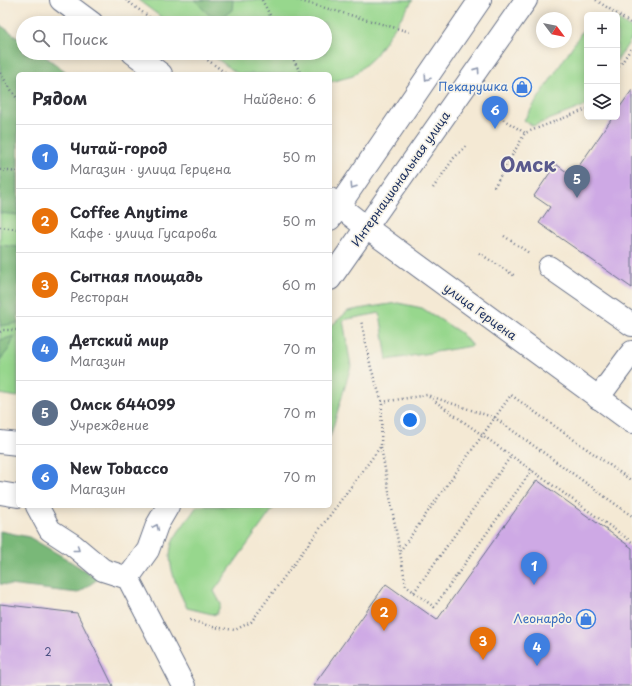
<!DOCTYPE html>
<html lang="ru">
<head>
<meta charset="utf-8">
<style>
	body { margin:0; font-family:"Playpen Sans",sans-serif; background:#f2f2f3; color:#2b2b33 }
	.controls { position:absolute; right:12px; top:12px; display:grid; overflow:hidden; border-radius:6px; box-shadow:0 2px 10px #0003 }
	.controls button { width:36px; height:36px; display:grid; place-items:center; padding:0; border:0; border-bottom:1px solid #e1e1e2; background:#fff; color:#2b2b33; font:20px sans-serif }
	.compass { position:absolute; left:536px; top:12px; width:36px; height:36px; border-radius:50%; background:#fff; box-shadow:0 2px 10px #0003; rotate:122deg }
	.you { position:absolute; left:410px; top:420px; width:14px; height:14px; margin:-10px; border:3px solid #fff; border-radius:50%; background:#1a73e8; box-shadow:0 0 0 6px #1a73e833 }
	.badge { display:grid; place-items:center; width:26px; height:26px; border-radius:50%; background:#db2777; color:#fff; font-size:13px; font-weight:700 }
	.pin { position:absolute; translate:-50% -33px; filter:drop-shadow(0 1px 2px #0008) }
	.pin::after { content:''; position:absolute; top:21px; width:14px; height:12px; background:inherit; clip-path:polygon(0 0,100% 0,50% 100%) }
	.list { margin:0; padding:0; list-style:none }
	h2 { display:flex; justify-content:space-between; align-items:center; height:52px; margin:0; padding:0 16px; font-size:17px }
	h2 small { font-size:13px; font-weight:400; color:#7c7c81 }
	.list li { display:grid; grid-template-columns:26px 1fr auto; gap:12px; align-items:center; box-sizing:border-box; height:64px; padding:0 16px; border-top:1px solid #e1e1e2 }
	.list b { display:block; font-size:15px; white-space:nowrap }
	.list p { margin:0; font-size:13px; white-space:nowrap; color:#7c7c81 }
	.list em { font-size:13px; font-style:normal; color:#7c7c81 }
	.icon { flex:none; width:22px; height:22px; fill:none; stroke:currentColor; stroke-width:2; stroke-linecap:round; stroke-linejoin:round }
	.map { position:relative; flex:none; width:632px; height:686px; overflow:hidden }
	.search { position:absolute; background:#fff; box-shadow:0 2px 10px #0003; left:16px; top:16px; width:316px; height:44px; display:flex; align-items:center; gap:10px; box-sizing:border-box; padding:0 14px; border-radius:22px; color:#7c7c81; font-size:15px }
	.panel { position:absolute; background:#fff; box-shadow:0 2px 10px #0003; left:16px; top:72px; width:316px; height:436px; border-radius:6px }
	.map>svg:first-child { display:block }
	.green { fill:#97d78d; stroke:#598376 }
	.forest { fill:#79b878; stroke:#4a746b }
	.building { fill:#cea9e5 }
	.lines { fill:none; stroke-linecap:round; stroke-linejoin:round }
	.minor-casing { stroke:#677087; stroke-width:24 }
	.major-casing { stroke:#677087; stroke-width:24 }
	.path { stroke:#677087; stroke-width:2.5; stroke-dasharray:1 3; stroke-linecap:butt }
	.minor { stroke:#fff; stroke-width:22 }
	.major { stroke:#fff; stroke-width:22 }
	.oneway { stroke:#8d97ae }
	.labels { text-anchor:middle; stroke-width:3.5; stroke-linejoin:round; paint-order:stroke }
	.number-label { font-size:10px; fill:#484e80 }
	.shop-label { font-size:12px; fill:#366cbe; stroke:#f7f3e8; text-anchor:end }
	.street-label { font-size:12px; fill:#1b2f5e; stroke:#f7f3e8 }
	.town-label { font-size:20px; font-weight:bold; fill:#5a5a8d; stroke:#f7f3e8 }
</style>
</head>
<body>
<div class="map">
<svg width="632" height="686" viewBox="0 0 632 686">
	<rect width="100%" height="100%" fill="#f7f3e8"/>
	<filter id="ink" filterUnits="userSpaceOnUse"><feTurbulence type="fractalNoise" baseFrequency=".025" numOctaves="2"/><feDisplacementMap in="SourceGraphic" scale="8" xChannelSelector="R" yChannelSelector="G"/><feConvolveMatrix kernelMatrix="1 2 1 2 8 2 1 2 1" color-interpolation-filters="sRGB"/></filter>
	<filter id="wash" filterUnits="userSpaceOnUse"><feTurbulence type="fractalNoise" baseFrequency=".012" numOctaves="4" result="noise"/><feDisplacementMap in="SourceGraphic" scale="16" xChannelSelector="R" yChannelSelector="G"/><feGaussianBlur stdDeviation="0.9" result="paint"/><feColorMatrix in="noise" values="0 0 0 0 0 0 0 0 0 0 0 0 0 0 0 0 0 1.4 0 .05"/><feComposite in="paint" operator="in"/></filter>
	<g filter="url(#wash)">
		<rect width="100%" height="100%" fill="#f4e9d4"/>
		<path class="green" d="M138,0H413L375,56L353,76L330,82V74H238L209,53H325V23H169Z
			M617,19L632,29V38L617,61Z
			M587,24V105L533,126L524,120Z
			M0,25L23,41V53H40L69,74H18V397L0,394Z
			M398,303L422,308L461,333L472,346L387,360L380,313L343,320L351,366L330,437V327L348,311L370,307Z
			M197,506H275L214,591L221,604L216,615L187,608C178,589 163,560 174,539C180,528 190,517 197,506Z"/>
		<path class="forest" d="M194,0H233L232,10L221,18L208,14Z
			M0,25L23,41V53H40L69,74H18V215L0,213Z
			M0,245L18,247V323L0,326Z
			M15,336L9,349L0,360V340Z
			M0,531L29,537L65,558L98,579L78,593L0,584Z"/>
		<g id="blocks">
			<path class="building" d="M632,90V288L539,223L550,207L534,196L556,164L572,176L613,117H617V111Z
				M537,480L632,548V686H313L386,584L437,620Z
				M0,604L77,613L113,686H0Z"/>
		</g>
	</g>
	<g filter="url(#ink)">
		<use href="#blocks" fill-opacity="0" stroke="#677087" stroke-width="1"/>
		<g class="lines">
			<g class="minor-casing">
				<path id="minor" d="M549,267L632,325
					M598,398L632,352"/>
			</g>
			<g class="major-casing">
				<path id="major" d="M61,0L92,23
					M133,53L161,74
					M330,199L367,228L632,422
					M330,219L480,0
					M330,279L526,0
					M0,442L18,444
					M0,493L18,496
					M37,506L50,530L73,545L103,570L128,578
					M128,578L184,686
					M128,578L148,550L157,525L168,506"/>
			</g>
			<path class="path" d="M126,0L157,23
				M262,0L274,23
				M297,0L410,32
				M596,0L632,24
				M198,53L227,74
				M290,53L301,74
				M617,70L632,47
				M0,73L18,100
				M493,113L525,133
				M0,170L18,172
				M494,187L525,133L587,109
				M433,188L454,158L466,146
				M0,227L18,229
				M504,236L529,253
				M479,253L515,276
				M0,332L3,330H18
				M429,397L632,542
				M382,402L427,395L495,418L632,516
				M381,447L406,586L434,607L532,470
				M400,551L511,395L632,481
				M414,592L511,456
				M190,620L213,627L235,630L251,622L381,446L382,402L371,368L361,320"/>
			<use href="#minor" class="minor"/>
			<use href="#major" class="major"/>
		</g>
		<defs><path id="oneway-chevron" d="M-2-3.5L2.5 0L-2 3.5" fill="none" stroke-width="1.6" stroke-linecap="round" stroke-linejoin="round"/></defs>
		<g class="oneway">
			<use href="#oneway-chevron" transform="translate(477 70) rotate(-55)"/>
			<use href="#oneway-chevron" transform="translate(427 78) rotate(124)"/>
			<use href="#oneway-chevron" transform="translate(353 186) rotate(124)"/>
			<use href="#oneway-chevron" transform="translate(156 527) rotate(-66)"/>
			<use href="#oneway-chevron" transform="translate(77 549) rotate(38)"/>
		</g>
	</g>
	<defs>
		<g id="shop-ring" transform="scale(1)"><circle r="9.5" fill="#f7f3e8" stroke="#3f7fe0" stroke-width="1.5"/><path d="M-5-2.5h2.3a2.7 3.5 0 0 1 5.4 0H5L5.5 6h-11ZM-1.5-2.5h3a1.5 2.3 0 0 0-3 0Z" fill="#3f7fe0"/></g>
	</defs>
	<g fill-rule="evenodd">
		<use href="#shop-ring" x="522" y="87"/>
		<use href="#shop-ring" x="586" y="619"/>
	</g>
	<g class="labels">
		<g class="number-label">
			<text x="48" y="656">2</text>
		</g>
		<g class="shop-label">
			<text x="508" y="91">Пекарушка</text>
			<text x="572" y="623">Леонардо</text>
		</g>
		<g class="street-label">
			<text transform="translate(401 179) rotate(-55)" y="4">Интернациональная улица</text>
			<text transform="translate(480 312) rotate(36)" y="4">улица Герцена</text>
		</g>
		<g class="town-label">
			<text x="528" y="172">Омск</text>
		</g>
	</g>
</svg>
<div class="controls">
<button>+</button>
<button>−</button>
<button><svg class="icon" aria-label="layers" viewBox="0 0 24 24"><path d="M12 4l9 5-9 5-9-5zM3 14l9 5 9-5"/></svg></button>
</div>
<svg class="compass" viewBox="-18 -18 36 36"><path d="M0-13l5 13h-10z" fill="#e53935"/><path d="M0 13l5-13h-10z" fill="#7c7c81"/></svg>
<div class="you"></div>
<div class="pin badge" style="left:534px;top:585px;background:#3f7fe0">1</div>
<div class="pin badge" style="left:384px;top:631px;background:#e8710a">2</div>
<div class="pin badge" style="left:483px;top:660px;background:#e8710a">3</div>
<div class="pin badge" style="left:537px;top:666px;background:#3f7fe0">4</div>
<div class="pin badge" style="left:577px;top:198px;background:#5c6f8a">5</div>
<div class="pin badge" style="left:495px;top:129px;background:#3f7fe0">6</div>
<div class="search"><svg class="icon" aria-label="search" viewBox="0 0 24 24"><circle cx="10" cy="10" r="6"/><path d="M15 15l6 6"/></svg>Поиск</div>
<section class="panel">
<h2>Рядом<small>Найдено: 6</small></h2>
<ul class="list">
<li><span class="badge" style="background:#3f7fe0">1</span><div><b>Читай-город</b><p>Магазин · улица Герцена</p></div><em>50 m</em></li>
<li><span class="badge" style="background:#e8710a">2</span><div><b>Coffee Anytime</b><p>Кафе · улица Гусарова</p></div><em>50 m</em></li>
<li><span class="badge" style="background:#e8710a">3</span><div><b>Сытная площадь</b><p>Ресторан</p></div><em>60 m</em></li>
<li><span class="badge" style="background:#3f7fe0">4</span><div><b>Детский мир</b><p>Магазин</p></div><em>70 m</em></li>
<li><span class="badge" style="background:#5c6f8a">5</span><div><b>Омск 644099</b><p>Учреждение</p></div><em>70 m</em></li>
<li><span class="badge" style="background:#3f7fe0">6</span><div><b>New Tobacco</b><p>Магазин</p></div><em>70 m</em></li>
</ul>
</section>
</div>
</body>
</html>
